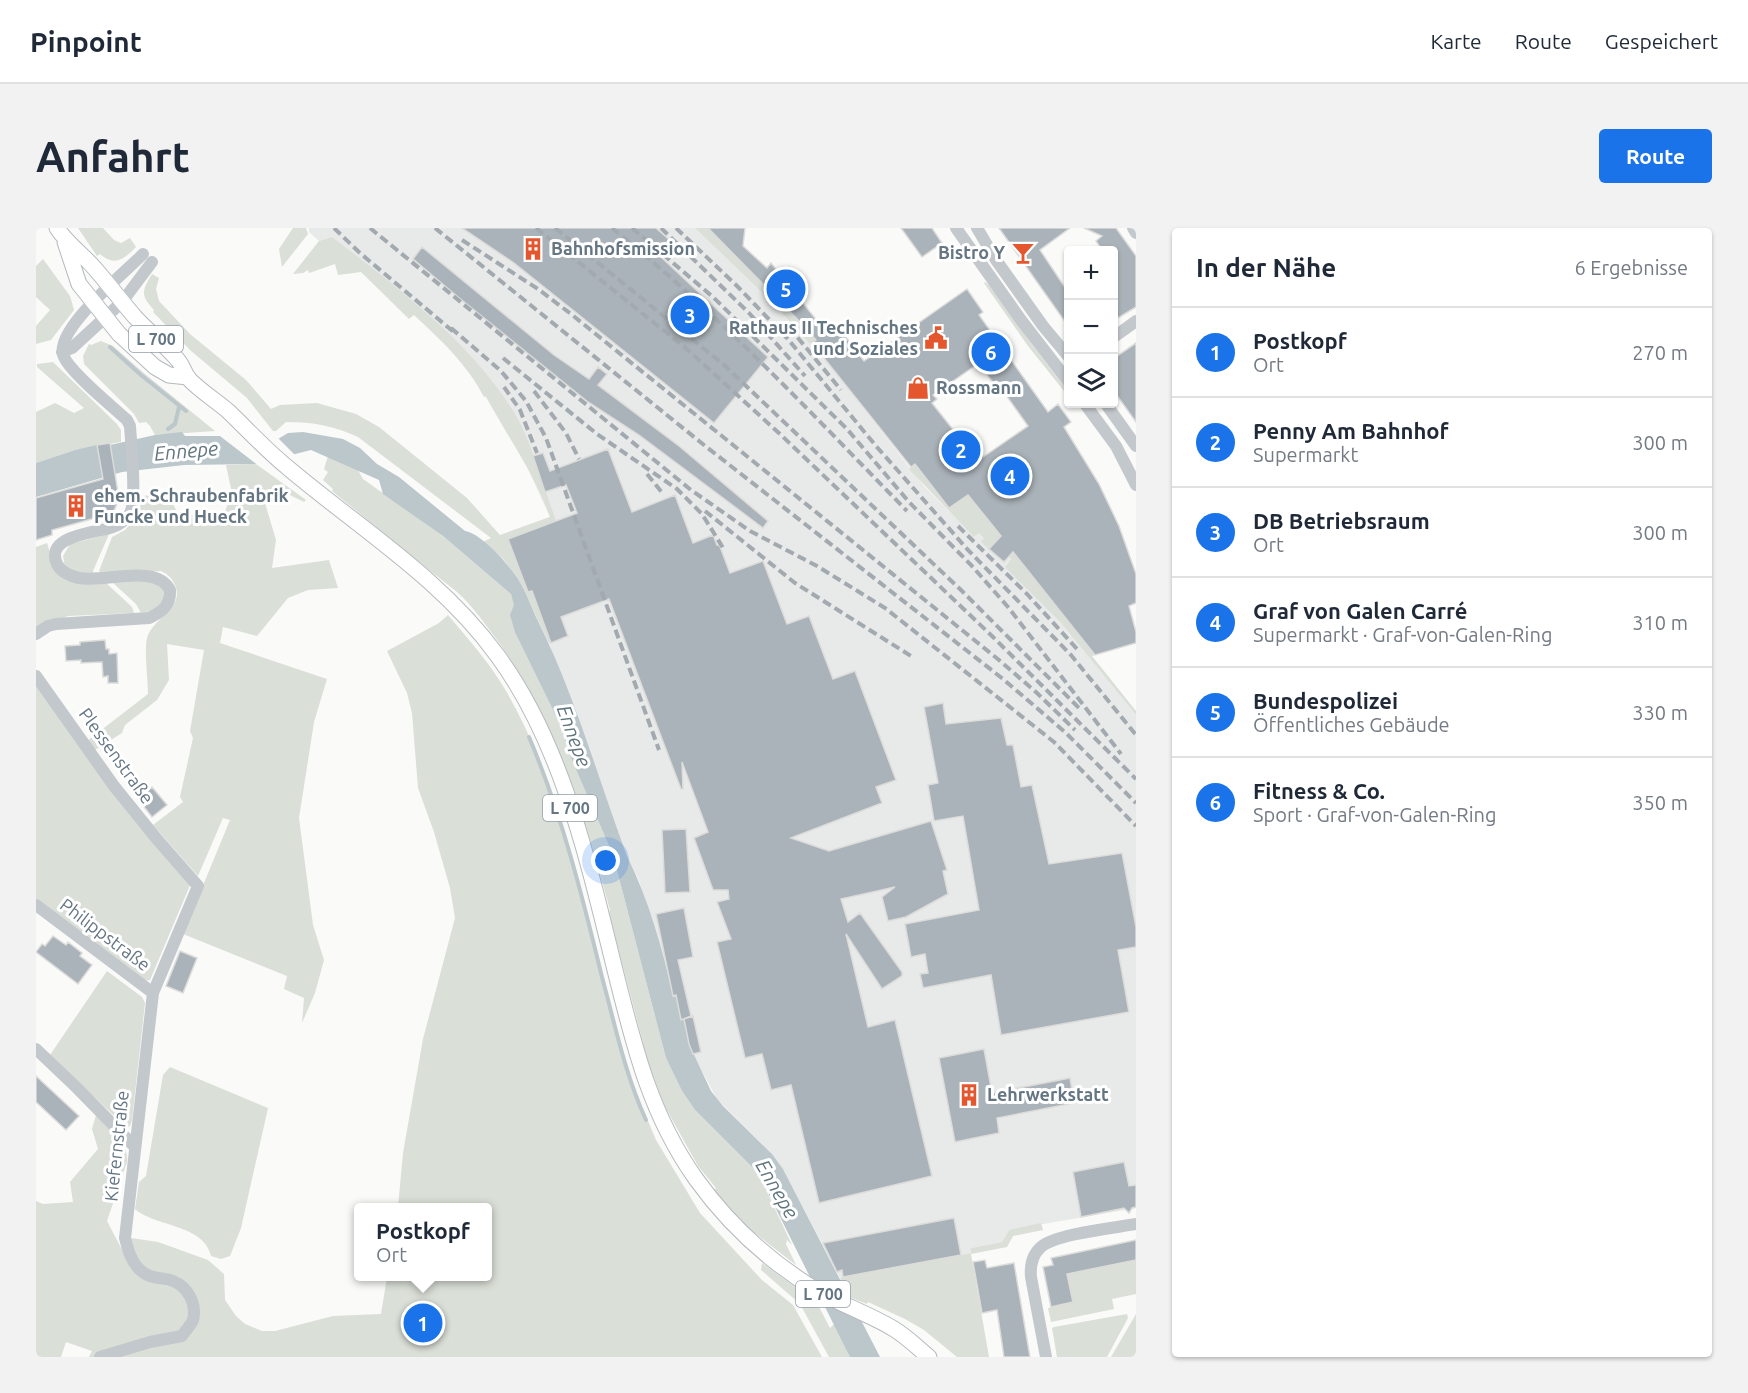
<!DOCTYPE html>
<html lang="de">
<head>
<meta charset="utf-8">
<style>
	body { margin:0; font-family:Ubuntu,sans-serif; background:#f2f2f3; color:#1f2937 }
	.controls { position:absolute; right:18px; top:18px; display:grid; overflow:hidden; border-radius:6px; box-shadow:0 2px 4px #0004 }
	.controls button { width:54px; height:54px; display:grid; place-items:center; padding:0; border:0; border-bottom:2px solid #e0e1e3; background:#fff; color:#1f2937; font:30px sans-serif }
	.you { position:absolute; left:570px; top:633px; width:21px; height:21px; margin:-15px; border:4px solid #fff; border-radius:50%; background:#1a73e8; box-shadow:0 0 0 9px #1a73e833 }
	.badge { display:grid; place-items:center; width:39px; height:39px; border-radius:50%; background:#1a73e8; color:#fff; font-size:20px; font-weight:700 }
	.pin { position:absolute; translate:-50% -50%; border:3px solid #fff; box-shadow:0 2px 6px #0006 }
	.popup { position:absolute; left:318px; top:975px; width:138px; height:78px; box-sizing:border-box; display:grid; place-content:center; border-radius:6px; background:#fff; filter:drop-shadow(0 2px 4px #0005); font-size:20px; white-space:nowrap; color:#747a83 }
	.popup b { font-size:22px; color:#1f2937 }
	.popup::after { content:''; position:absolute; left:50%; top:100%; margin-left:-12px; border:12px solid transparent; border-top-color:#fff }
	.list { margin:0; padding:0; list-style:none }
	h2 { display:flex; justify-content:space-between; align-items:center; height:78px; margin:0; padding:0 24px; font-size:26px }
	h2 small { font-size:20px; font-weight:400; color:#747a83 }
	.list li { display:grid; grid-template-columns:39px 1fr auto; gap:18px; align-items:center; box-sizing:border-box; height:90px; padding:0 24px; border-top:2px solid #e0e1e3 }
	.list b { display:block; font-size:22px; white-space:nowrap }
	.list p { margin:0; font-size:20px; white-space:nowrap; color:#747a83 }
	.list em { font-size:20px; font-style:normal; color:#747a83 }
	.icon { flex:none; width:33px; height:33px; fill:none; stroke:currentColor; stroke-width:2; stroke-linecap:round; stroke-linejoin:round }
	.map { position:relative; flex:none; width:1100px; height:1129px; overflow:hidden; border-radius:6px }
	header { display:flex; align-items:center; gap:36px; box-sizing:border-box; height:84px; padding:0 30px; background:#fff; border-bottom:2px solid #e0e1e3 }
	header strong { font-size:28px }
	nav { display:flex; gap:33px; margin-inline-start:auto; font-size:21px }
	.intro { display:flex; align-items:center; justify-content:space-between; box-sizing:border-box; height:144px; padding:0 36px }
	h1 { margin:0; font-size:42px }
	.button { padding:15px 27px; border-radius:6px; background:#1a73e8; color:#fff; font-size:21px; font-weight:700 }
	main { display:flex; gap:36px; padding:0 36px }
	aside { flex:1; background:#fff; border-radius:6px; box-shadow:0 2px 4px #0004 }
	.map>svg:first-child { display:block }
	.built { fill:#e8e9e9 }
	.green { fill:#dadfd7 }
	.water { fill:#bbc7cb }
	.pier { fill:#fafaf8 }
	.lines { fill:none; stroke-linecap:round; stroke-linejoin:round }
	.stream { stroke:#bbc7cb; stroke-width:4 }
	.building { fill:#aab3b9; stroke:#dcdcda; stroke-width:1.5; fill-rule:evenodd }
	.major-casing { stroke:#b5babe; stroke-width:17 }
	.minor { stroke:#c3c8cc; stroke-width:12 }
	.major { stroke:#fff; stroke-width:15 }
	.rail { stroke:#a2aab0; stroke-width:4; stroke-dasharray:9 4.5; stroke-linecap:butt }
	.labels { text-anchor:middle; stroke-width:6; stroke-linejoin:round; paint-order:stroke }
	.shield { fill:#fff; stroke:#939fa8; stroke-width:1.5 }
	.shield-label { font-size:16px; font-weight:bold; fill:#657683 }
	.poi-label { font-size:18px; font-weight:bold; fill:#657683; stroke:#fff; text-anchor:start }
	.street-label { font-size:18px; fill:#657683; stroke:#fff }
	.water-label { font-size:20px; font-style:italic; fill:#60757c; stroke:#fff }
</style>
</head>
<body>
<header>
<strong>Pinpoint</strong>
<nav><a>Karte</a><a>Route</a><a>Gespeichert</a></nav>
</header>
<div class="intro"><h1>Anfahrt</h1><a class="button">Route</a></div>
<main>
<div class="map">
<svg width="1100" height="1129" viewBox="0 0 1100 1129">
	<rect width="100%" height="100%" fill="#fafaf8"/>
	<path class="built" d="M273,0H659L735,73L774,116L776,115L888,258L939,309L942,304L975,332L969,338L1025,395L1100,487V980L973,1002L966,1014L935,1020V1025L804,1050L747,941L736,926L681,871L659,830L653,816L648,791L645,792L640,768H637L620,703L602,650L591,629L513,415L492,373L447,314L514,289L491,239L439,151L411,118L296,9L283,13L273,4Z"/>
	<path class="green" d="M42,0H67L78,12L85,15L94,10L100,19C88,31 79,39 64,26L61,28Z
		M257,0H270L272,6L246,39L243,21Z
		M659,0H672L730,58L780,112L774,116L735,73Z
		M296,9C360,58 437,116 479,186C496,215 508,260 520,293L472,311L492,364L496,363L515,415H513L483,352L467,330L447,314L455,310L322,209C298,198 278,194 250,194L240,203H237L211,170L154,122L117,84L118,82C104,67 106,63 116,46L123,50L120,61L123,73L154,106L210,152L235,181L244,177L281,175L320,186L343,199L431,270L464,307L514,289C498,244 471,208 450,168L448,169C431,136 405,112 378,87L373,91L325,44L302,47L299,36L273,45L272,42L267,45L257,46L283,13Z
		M7,31L34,68L38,82L15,112L0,116V98L14,82L0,69V38Z
		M949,54L953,57L997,118L1032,163V168L992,118L948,55Z
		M65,113L77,118L109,146L179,203L119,207L114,198L110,194L103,195L98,186L48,136L47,128L53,116L55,117Z
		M17,134L81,196L85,202V214L39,222L0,235V184L19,175L38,185L48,180L1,139V136Z
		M292,228L322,242L327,251L407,308L475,366L501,445L526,500L532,523L577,627L630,830L646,863L659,882L722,945L756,1017L751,1012L750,1016L760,1037L720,1006L718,1008L678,962L680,960L662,938L628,877L612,834L573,685L574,682C547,583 520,491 458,408C447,393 431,371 416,360C376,329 336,295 296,263L297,261L287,252L292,244L288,241Z
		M220,236L270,272L268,274L246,263L226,265L240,312L236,340L293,332L302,360L272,362L252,370L221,408L187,399L184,415L291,451L278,494L263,590L277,697L288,732L279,765L266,795L268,770L248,761L251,748L147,706L194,592L187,590L162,648L117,597L147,574L144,569L157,510L154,503L168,422L131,416L133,452L121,472L89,497L86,505L59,522L51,513L112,466C112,450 108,424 111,410C117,389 151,380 138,355C135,349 131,346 125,343L67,347L63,343L76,309L89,302L103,286L106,268L132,266L143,288L188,286L196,265L190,237Z
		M879,236L913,280L932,267L1059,427L1056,428L1100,483V487L1025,395L969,339L975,331L964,322L955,319L953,321L945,314L948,310L943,305L938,309L873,241Z
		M73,306L57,343L58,347H43L29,339L27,328L34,316Z
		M11,315L19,340L69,354L96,379L98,385L32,388L0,402V319Z
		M109,352L126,358L130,369L119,382L105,385L100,376L76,354Z
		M412,387C432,411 454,435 470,463C520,549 541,653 566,750C578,799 588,847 609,893H612L620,912L664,985L726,1052L757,1077L786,1129H53L56,1123L30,1114L25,1129H0V973L7,976L37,974L34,954L62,921L56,901L60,887C74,901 93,914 91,934L71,993L94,1037L120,1055L145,1061L158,1096L160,1069L100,1035L95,1010L122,1014L172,1032L188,1046L189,1072L200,1088L209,1096L226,1103H239L297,1088L345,1086L351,1049L452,1048V980L362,979L367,925L387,811L419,690L414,660L398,604L382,560L376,485L371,465L351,423L403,395Z
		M0,454L155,655L114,752L108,753L0,671Z
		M71,743L106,769L109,775L96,892L94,898L91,900L14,827Z
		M134,839L232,880L205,1000L194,1028L185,1031L175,1028C168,996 119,999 99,981L103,954L110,948L127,847Z
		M1005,995L1007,1002L977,1008L971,1019L935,1026L953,1129H921L888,1102L869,1091L832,1074L831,1076L813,1069L804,1050L935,1025V1020L966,1014L973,1002Z
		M1100,1032V1066L1076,1071L1078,1081L1015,1094L1012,1080L1037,1074L1033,1054L1027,1047Z
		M726,1035L781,1075L794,1100L799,1095L814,1129H793L764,1076L725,1042Z
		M1091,1086L1092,1090L1071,1129H1021L1016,1100L1018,1099Z
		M1100,1086V1129H1075Z"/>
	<path class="water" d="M146,204L149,208H184L242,211L252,205L267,204L307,211L324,220L341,236L363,249L429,303C445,305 473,337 482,351C490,364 495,379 502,393C539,468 562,550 591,628C613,672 626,720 637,767H640L645,791H648L653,816L675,863L687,878L736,926L747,941L844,1129H814L722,945L659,882L646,863L630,830L577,627L532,523L526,500L479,404L474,387L478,377L475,366L407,308L347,266L343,252L275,222L220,236L148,237L86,244L0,269V235L39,222L61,217H74L119,207Z"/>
	<path class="pier" d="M0,0H32L7,29L0,18Z
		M180,205L240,208L260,228L223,238Z"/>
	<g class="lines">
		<path class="stream" d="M74,119L105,147L150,183
			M132,201L139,196L143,179
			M493,509C526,587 546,667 566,749C579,797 589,846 610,892"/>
	</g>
	<path class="building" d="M426,0H620L637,15L625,29L732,129L678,195L478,35Z
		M672,0H709L707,18L731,40L735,35L790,104L800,96L828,133L931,61L947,84L943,87L1012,184L1022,176L1035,194L1028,199L1063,256L1083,298L1100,346V375L1093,378L1100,404V415L1059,427L977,324L968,334L953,321L965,308L932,267L913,280L879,236L875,239L776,115L780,112L767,97ZM943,135L957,155L960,153L992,198L947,229L935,214L930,218L896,175L901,171L897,167Z
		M865,0H896L906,15L886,29Z
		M963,0H1034L1004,22L1032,64V98Z
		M1048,0H1080L1100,28V79L1077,93V22H1066L1060,13L1066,8Z
		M386,19L518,127L553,151L562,139L571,146L562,157L643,218L732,293L727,300L603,207L552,174L422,69L377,31Z
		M1100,115V194L1077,162V131Z
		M74,215L83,271L77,285L16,302V307L0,312V270L67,251L61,217Z
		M572,221L596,284L639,267L657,315L677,307L681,317L683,316L694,345L727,333L751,396L773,388L797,451L819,443L860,552L840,559L846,575L755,610L793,623L895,593L911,642L907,643L912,666L870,689L852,693L846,669L859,659L805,671L812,694L824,685L866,744V748L846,761L810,706L832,799L859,792L896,948L783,975L755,857L735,862L726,826L709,830L681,714L695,711L681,674L693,671L692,662H677L658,610L672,604L646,534L647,561H645L573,371L525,389L532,408L515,415L496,363L492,364L472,311L541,285L530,257L509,264L497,228L507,225L514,243Z
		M69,412L70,421H73V426L81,425L82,455H72V448L67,449L66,434L45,435V432L30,433L29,418L44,417V414Z
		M907,475L910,496L965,490L971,517H977L985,559L996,557L1013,636L1086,625L1100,699V719L1082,722L1093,784L965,807L955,747L887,760L884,746L892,745L889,726L875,729L869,696L943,682L927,588L898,593L892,557L902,555L888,479Z
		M116,559L131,577L116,589L102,571Z
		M650,601L654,664L629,665L626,602Z
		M648,680L657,729L642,732L655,788L645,792L640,767L637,768L620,686Z
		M17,708L30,717L32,714L46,725L44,728L56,737L42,756L0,724L6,716L9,718Z
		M144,723L161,730L147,765L130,758Z
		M657,788L665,824L657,826L653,816L648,791Z
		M948,821L956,865L1034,850L1038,875L961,890L963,905L919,914L903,830Z
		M0,848L43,888L30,902L0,874Z
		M1088,934L1093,958L1100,957V979L1096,980L1093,985L1088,980L1045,989L1037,944Z
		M918,990L925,1027L807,1049L806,1042L801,1044L787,1015Z
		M1100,1012V1032L1031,1046L1037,1074L1015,1079L1007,1039L1017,1037L1015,1030Z
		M949,1032L951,1040L978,1035L994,1129H968L961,1082L946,1085L937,1034Z"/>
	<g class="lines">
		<g class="major-casing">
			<path id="major" d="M21,0C32,17 48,27 61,43C74,58 86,74 99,89C112,103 128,116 141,131C146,136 148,144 152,150C163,162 179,172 192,183C212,202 230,222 251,239C323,300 405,350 461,427C526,515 552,633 578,738C597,814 613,885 660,951C693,997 736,1036 785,1065C809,1078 835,1087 858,1101C871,1109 882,1120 893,1129
				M29,14L43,56L83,106L119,139L133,147L152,149"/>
		</g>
		<path class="minor" d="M920,0L985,92L1032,153
			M941,0L960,32L1007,98L1032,128
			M1097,0L1100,5
			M1078,109L1100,93
			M26,124L36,120L86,74L116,34
			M1049,176L1080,218L1100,257
			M1070,176L1100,218
			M0,406L12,398L20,396L113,390C126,384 135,377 134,362C120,335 68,355 43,350C34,348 25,344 21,336C8,307 60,305 77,299C84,297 91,291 94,285C101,272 95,215 94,198L91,192C76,178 36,146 28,129C15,104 90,44 107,26
			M0,448L78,558L120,610L162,658L117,765L89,1010C92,1021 94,1031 102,1040C115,1053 123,1048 137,1053C152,1059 161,1076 157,1092C155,1097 149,1103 146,1108L114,1114L64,1129
			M0,677L117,765
			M0,821L40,859L98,918
			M1010,1129L995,1049C994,1038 996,1027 1005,1019C1020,1006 1078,1000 1100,996"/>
		<use href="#major" class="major"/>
		<path class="rail" d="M298,0L324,25L420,106
			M334,0L655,262L714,303L781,338L849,380L1018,514L1100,598
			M399,0L668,217L967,451L1030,505L1100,575
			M500,0L652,122L745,207L956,408L1100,551
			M519,0L688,137L926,363L1045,482
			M576,0C682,85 776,186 871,283
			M596,0L677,69L811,201L873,274L936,338L972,379L1085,526
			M625,0L713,85L769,148
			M640,0L700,57L751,110L840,218L932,322L1035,427L1100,507
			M426,12L502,61L535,86L963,432L1001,465L1039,502
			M753,99L805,162
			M415,100L465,143L490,173L510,210L623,522
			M467,130L561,206L641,261L666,286L689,323
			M468,159L484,182L501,225
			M498,163L530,205L543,231
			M611,246L628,267
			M669,283L759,355L875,428
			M922,298L991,366L1041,421"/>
	</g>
	<defs>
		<g id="building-bare" transform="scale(1.8)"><path d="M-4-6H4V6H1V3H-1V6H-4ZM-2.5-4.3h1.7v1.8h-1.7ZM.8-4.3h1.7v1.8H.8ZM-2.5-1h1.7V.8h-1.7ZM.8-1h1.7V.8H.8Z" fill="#e4572e" stroke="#fff" stroke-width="2.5" paint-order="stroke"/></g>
		<g id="bar-bare" transform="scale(1.8)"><path d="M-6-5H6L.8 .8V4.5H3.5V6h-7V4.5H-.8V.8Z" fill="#e4572e" stroke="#fff" stroke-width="2.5" paint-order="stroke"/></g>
		<g id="civic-bare" transform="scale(1.8)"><path d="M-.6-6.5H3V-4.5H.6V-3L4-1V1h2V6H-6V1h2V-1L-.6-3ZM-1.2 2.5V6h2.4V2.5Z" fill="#e4572e" stroke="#fff" stroke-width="2.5" paint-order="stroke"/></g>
		<g id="shop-bare" transform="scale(1.8)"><path d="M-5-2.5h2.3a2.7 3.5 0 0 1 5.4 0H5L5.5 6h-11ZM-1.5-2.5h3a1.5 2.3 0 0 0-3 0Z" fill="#e4572e" stroke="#fff" stroke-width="2.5" paint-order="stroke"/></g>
	</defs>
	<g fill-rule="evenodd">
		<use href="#building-bare" x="497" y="21"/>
		<use href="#bar-bare" x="987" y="25"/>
		<use href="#civic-bare" x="900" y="110"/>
		<use href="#shop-bare" x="882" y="160"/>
		<use href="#building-bare" x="40" y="278"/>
		<use href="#building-bare" x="933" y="867"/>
	</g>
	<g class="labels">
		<g class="shield">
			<rect x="93" y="98" width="54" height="26" rx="4.5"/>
			<rect x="507" y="567" width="54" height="26" rx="4.5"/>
			<rect x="760" y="1053" width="54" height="26" rx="4.5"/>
		</g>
		<g class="shield-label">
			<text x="120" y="117">L 700</text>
			<text x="534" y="586">L 700</text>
			<text x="787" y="1072">L 700</text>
		</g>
		<g class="poi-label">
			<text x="515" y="27">Bahnhofsmission</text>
			<text x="969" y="31" text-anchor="end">Bistro Y</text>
			<text x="882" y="106" text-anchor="end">Rathaus II Technisches<tspan x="882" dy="21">und Soziales</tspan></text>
			<text x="900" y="166">Rossmann</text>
			<text x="58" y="274">ehem. Schraubenfabrik<tspan x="58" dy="21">Funcke und Hueck</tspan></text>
			<text x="951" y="873">Lehrwerkstatt</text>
		</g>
		<g class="street-label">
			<text transform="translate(80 528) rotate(54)" y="6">Plessenstraße</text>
			<text transform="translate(69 707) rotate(37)" y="6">Philippstraße</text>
			<text transform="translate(81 918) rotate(-84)" y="6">Kiefernstraße</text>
		</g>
		<g class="water-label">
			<text transform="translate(150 223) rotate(-5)" y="7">Ennepe</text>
			<text transform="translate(538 508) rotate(70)" y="7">Ennepe</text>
			<text transform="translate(741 961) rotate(60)" y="7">Ennepe</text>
		</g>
	</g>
</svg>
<div class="controls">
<button>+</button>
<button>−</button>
<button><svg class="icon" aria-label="layers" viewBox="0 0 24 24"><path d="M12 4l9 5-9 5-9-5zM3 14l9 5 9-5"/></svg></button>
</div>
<div class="you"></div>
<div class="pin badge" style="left:387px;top:1095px">1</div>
<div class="popup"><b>Postkopf</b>Ort</div>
<div class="pin badge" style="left:925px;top:222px">2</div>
<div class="pin badge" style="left:654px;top:87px">3</div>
<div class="pin badge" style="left:974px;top:248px">4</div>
<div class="pin badge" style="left:750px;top:61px">5</div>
<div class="pin badge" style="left:955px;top:124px">6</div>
</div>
<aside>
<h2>In der Nähe<small>6 Ergebnisse</small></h2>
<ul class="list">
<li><span class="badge">1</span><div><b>Postkopf</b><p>Ort</p></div><em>270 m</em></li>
<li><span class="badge">2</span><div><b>Penny Am Bahnhof</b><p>Supermarkt</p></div><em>300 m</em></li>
<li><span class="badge">3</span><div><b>DB Betriebsraum</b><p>Ort</p></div><em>300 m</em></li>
<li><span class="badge">4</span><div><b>Graf von Galen Carré</b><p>Supermarkt · Graf-von-Galen-Ring</p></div><em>310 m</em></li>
<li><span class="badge">5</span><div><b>Bundespolizei</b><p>Öffentliches Gebäude</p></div><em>330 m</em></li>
<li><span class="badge">6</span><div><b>Fitness &amp; Co.</b><p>Sport · Graf-von-Galen-Ring</p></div><em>350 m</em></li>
</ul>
</aside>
</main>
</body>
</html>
